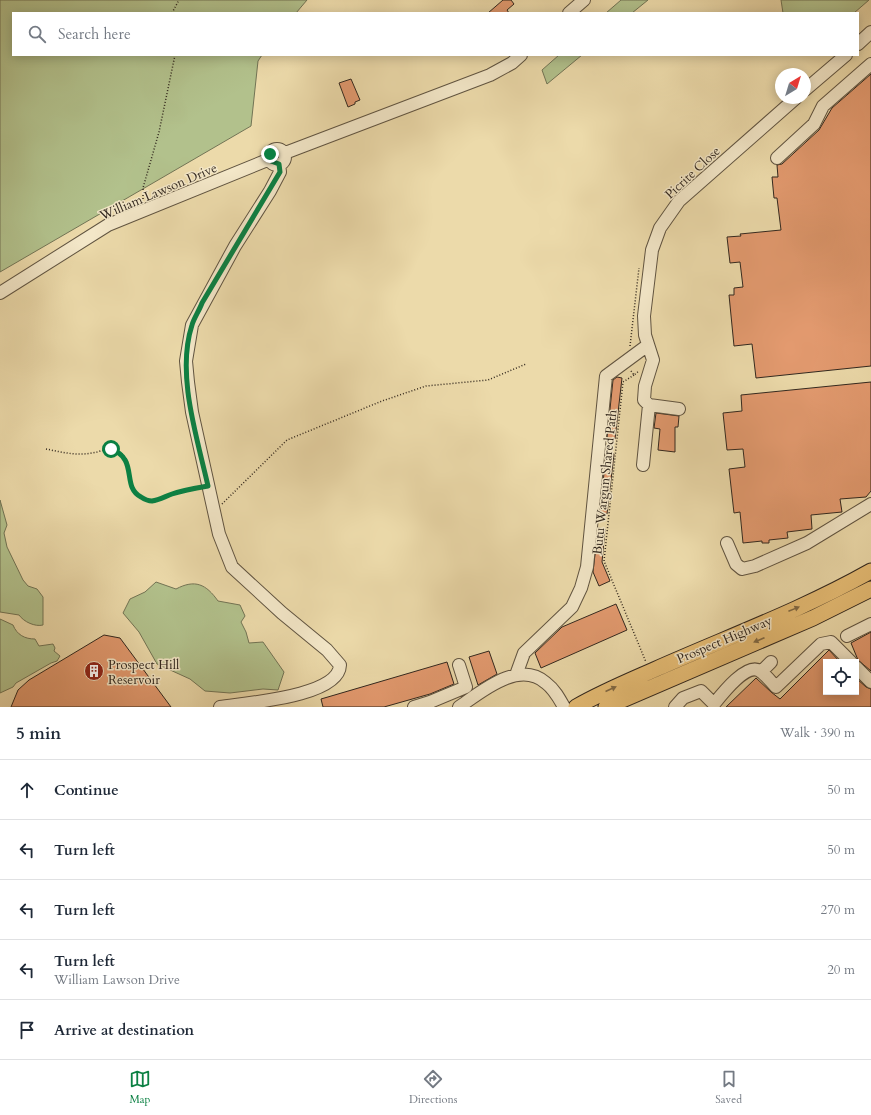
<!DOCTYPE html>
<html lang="en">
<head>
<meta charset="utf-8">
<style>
	body { margin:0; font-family:Cardo,serif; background:#f6f6f7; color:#1f2937 }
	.controls { position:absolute; right:12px; bottom:12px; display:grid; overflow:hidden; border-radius:0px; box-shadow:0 2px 10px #0003 }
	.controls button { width:36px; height:36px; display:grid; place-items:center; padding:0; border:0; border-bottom:1px solid #e0e1e3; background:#fff; color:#1f2937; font:20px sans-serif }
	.compass { position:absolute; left:775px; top:68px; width:36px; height:36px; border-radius:50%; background:#fff; box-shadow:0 2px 10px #0003; rotate:38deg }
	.stop { position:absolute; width:12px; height:12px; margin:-9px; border:3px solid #0b8043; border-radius:50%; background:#fff }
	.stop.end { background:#0b8043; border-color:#fff; box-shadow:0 1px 4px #0008 }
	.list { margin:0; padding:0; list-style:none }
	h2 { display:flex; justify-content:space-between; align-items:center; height:52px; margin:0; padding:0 16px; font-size:17px }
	h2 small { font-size:13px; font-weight:400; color:#747a83 }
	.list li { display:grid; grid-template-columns:26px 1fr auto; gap:12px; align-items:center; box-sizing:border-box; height:60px; padding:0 16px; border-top:1px solid #e0e1e3 }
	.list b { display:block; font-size:15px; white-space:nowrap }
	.list p { margin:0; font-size:13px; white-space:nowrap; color:#747a83 }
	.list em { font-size:13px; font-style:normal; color:#747a83 }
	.icon { flex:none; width:22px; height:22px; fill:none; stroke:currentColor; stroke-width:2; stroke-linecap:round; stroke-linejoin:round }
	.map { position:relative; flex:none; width:871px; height:707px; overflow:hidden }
	.search { position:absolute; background:#fff; box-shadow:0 2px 10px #0003; left:12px; right:12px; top:12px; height:44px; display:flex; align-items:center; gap:10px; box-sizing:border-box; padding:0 14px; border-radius:0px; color:#747a83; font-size:15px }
	.sheet { height:352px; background:#fff }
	nav { display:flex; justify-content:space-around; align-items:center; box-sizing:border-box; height:56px; border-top:1px solid #e0e1e3; background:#fff; font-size:11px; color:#747a83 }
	nav a { display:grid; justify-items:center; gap:2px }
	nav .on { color:#0b8043 }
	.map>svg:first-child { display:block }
	.green { fill:#b2c18c; stroke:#727455 }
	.building { fill:#e39a6f; stroke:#31271e }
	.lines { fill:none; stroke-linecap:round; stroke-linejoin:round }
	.minor-casing { stroke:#605441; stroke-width:14 }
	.major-casing { stroke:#31271e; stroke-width:17 }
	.path { stroke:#31271e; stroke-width:1.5; stroke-dasharray:1 2; stroke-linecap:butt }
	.minor { stroke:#f3e7c8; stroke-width:12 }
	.major { stroke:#e6bd75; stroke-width:15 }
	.oneway { fill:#826a45 }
	.route { stroke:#0b8043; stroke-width:5 }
	.labels { text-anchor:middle; stroke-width:3; stroke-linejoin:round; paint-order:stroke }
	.street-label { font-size:13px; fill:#31271e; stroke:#f3e7c8 }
	.poi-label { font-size:13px; fill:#31271e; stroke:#f3e7c8; text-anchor:start }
</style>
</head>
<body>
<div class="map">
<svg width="871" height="707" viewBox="0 0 871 707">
	<rect width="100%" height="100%" fill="#ecdaaa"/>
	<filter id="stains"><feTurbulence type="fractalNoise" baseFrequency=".005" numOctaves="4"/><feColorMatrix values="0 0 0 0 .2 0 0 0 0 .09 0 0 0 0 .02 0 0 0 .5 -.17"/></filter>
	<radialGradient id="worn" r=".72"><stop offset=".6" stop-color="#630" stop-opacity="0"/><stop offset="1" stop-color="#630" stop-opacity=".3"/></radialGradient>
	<path class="green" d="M0,0H307L296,13H13V55H262L258,61L251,126L0,272Z
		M621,0H648L632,13H606Z
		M781,0H869L854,13H783Z
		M559,55H582L547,84L542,70Z
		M0,500L7,525L4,533L7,547L23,580L28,586L37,589L43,597V625C35,627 24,622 19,615L0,612Z
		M156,582L176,589C195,579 206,584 218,601L240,605L245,616L241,622L246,632L249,643L263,642L284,672L278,690L263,689L230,693L205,691L190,679L157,664L139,632L123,613L130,599L145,592Z
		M0,619L13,625C17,635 25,639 35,639L39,646L53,644L55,648L54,651L60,656L57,661L51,663L16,683L13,687L0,693Z"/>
	<path class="building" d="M503,0H511L514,4L507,10L509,13H488Z
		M871,74V366L756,378L752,344L734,346L729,295H734V288L743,287L740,262L730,263L727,237L741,236L740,234L781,230L777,198H774L772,177H778L777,165L782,164L819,130L832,108Z
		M351,79L360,100L355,102V104L348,107L339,83Z
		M617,377L622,378L615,439L607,438L613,380Z
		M871,382V491L866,497L840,499L842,512L811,515L812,529L787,532L788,538L769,540V543H762V541L743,543L740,512L734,513L729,469L745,467L743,449L727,450L723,413L742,411L741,395Z
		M656,413L679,416L678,427H675V452L658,450L660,429L654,428Z
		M606,453L614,454L607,514L600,513Z
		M598,528L605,529L602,562L610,581L599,586L593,572Z
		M616,604L627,630L541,668L535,653L562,627Z
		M871,632V671L858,660L851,643Z
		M104,635L120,638L171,707H11L18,690L29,680Z
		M829,650L840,662H826V692H856V678L866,687L871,689V707H726L756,678L771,692L780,699Z
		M489,651L497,674L478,685L469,657Z
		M447,662L454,684L430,694L384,707H323L321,699Z"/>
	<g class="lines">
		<g class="minor-casing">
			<path id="minor" d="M569,13L584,0
				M858,44L871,32
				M805,90L846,55
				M269 157a8 8 0 1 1 16 0a8 8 0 1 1-16 0Z
				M285,153L490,75L512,63L521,55
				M777,158L814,124L823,106L871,64
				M0,293L108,225L270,159
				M649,405L679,409
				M643,465L649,405L644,400L645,386L653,360L645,335L644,316L652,250L660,228L679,201L796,98
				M727,543L736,564L742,569L755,566L807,543L871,504
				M847,636L871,624
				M856,667L871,682
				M761,672L771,662
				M516,675L524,653L572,607L581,588L587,567L606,376L648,345
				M220,707C244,703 339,697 340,665L327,650L282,613L232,567L219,534L192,412L188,382L186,361L192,325L235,246L270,191L280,172L279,164
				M414,707L430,702L466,687L459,665
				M459,707C481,692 519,659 546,683C554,689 559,698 564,707
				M675,707L683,698L701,691L714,704C722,694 747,662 760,671C766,675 771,682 776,687L821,644L831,642L851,662"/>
		</g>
		<g class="major-casing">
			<path id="major" d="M576,707C602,692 629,681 656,669C728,637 802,610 871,571
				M606,707L813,618L871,589"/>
		</g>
		<path class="path" d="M172,13L179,0
			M143,199V188L159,132L175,55
			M630,346L639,268
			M631,371L634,375L639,371
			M634,375L623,382L604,561L646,662
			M46,449C61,452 76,456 92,453C101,452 109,446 118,451C141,465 116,489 150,501L198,487
			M222,504L287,440L382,401L426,386L488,380L526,364"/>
		<use href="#minor" class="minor"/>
		<use href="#major" class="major"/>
	</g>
	<defs><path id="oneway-solid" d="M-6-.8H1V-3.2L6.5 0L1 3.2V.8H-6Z"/></defs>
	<g class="oneway">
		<use href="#oneway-solid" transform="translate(794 609) rotate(-22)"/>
		<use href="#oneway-solid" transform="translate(759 640) rotate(157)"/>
		<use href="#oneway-solid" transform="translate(611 689) rotate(-24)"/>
	</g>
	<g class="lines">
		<path class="route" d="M111,449C139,459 121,487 141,497C144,499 148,501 152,501C159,500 166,496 172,494C184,490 196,488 208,486C197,437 176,374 192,325C194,318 199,311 202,303L280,172L279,164L271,161L270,154"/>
	</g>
	<defs>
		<g id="building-disc" transform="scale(1)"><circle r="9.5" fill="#8f2418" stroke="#f3e7c8"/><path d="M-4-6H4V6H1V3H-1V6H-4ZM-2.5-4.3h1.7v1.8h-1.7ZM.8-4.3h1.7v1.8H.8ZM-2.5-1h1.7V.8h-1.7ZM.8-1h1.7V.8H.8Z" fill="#fff"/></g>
	</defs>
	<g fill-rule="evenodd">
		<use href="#building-disc" x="94" y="671"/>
	</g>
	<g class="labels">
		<g class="street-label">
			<text transform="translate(692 172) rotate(-43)" y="5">Picrite Close</text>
			<text transform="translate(158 191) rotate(-23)" y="5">William Lawson Drive</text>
			<text transform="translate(604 482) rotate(-84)" y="5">Butu Wargun Shared Path</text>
			<text transform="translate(724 639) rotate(-23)" y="5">Prospect Highway</text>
		</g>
		<g class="poi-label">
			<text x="108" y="669">Prospect Hill<tspan x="108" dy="15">Reservoir</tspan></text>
		</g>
	</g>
	<rect width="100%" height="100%" filter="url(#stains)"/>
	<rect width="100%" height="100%" fill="url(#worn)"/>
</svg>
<div class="controls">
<button><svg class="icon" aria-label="locate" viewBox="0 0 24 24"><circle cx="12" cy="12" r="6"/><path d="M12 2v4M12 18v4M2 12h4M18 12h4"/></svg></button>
</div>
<svg class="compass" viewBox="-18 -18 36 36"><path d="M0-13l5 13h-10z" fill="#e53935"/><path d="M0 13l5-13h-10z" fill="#747a83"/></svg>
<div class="stop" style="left:111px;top:449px"></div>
<div class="stop end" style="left:270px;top:154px"></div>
<div class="search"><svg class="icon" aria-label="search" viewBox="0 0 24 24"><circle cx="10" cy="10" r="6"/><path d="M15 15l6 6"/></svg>Search here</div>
</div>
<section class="sheet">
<h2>5 min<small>Walk · 390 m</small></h2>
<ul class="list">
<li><svg class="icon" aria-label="ahead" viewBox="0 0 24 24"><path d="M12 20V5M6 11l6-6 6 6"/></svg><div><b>Continue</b></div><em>50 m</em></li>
<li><svg class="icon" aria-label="left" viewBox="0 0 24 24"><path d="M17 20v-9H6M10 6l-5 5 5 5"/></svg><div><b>Turn left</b></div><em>50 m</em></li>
<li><svg class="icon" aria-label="left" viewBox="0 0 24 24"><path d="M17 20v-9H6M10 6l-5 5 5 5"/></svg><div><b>Turn left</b></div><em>270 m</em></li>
<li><svg class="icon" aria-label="left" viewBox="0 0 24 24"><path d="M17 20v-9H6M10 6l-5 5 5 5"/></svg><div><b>Turn left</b><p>William Lawson Drive</p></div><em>20 m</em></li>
<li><svg class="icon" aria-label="arrive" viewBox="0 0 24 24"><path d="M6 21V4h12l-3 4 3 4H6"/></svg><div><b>Arrive at destination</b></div></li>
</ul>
</section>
<nav>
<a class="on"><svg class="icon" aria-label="map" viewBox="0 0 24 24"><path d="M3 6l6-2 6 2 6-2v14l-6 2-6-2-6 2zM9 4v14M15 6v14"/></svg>Map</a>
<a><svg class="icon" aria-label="directions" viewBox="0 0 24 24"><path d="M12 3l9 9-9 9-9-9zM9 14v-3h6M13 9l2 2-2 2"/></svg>Directions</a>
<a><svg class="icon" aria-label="saved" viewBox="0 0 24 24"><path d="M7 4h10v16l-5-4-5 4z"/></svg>Saved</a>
</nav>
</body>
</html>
